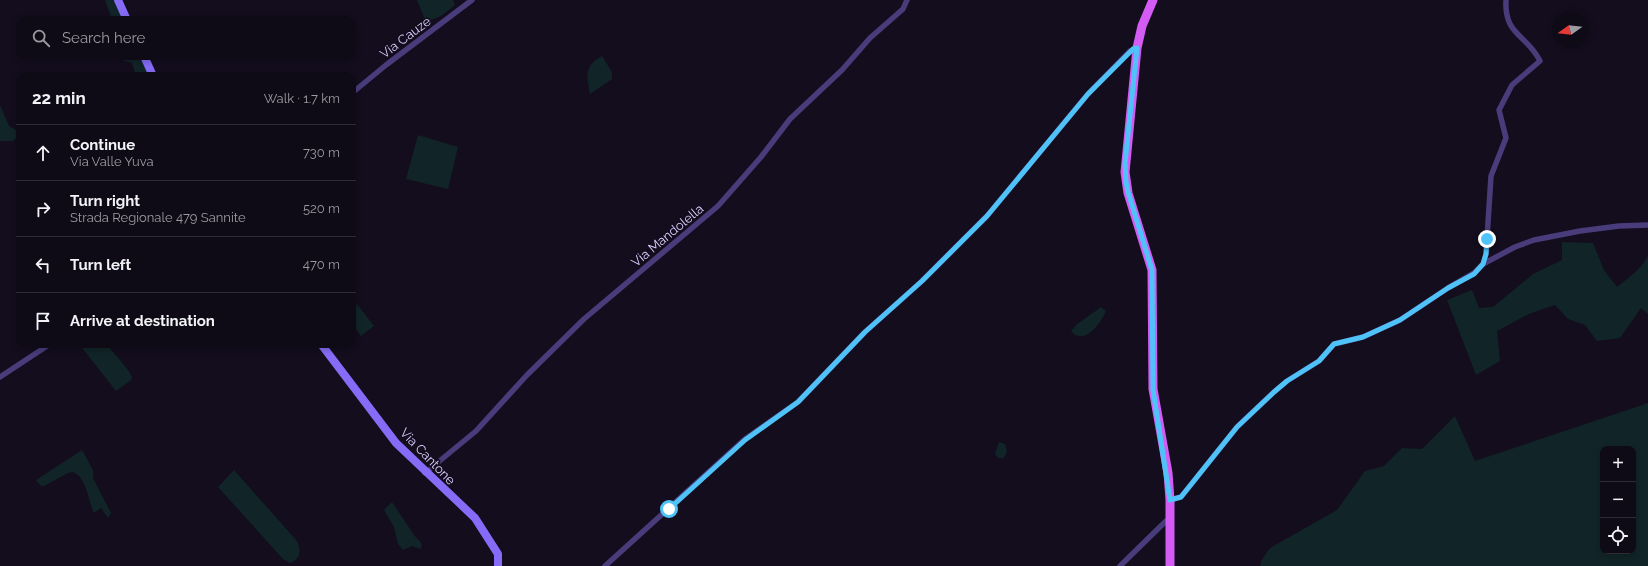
<!DOCTYPE html>
<html lang="en">
<head>
<meta charset="utf-8">
<style>
	body { margin:0; font-family:Raleway,sans-serif; background:#1c1823; color:#f1f3f6 }
	.controls { position:absolute; right:12px; bottom:12px; display:grid; overflow:hidden; border-radius:8px; box-shadow:0 2px 6px #0003 }
	.controls button { width:36px; height:36px; display:grid; place-items:center; padding:0; border:0; border-bottom:1px solid #2e2b35; background:#0e0a16; color:#f1f3f6; font:20px sans-serif }
	.compass { position:absolute; left:1552px; top:12px; width:36px; height:36px; border-radius:50%; background:#0e0a16; box-shadow:0 2px 6px #0003; rotate:255deg }
	.stop { position:absolute; width:12px; height:12px; margin:-9px; border:3px solid #4fc3f7; border-radius:50%; background:#fff }
	.stop.end { background:#4fc3f7; border-color:#fff; box-shadow:0 1px 4px #0008 }
	.list { margin:0; padding:0; list-style:none }
	h2 { display:flex; justify-content:space-between; align-items:center; height:52px; margin:0; padding:0 16px; font-size:17px }
	h2 small { font-size:13px; font-weight:400; color:#9b9aa1 }
	.list li { display:grid; grid-template-columns:26px 1fr auto; gap:12px; align-items:center; box-sizing:border-box; height:56px; padding:0 16px; border-top:1px solid #2e2b35 }
	.list b { display:block; font-size:15px; white-space:nowrap }
	.list p { margin:0; font-size:13px; white-space:nowrap; color:#9b9aa1 }
	.list em { font-size:13px; font-style:normal; color:#9b9aa1 }
	.icon { flex:none; width:22px; height:22px; fill:none; stroke:currentColor; stroke-width:2; stroke-linecap:round; stroke-linejoin:round }
	.map { position:relative; flex:none; width:1648px; height:566px; overflow:hidden }
	.search { position:absolute; background:#0e0a16; box-shadow:0 2px 6px #0003; left:16px; top:16px; width:340px; height:44px; display:flex; align-items:center; gap:10px; box-sizing:border-box; padding:0 14px; border-radius:12px; color:#9b9aa1; font-size:15px }
	.panel { position:absolute; background:#0e0a16; box-shadow:0 2px 6px #0003; left:16px; top:72px; width:340px; height:276px; border-radius:12px }
	.map>svg:first-child { display:block }
	.green { fill:#112427; fill-rule:evenodd }
	.lines { fill:none; stroke-linecap:round; stroke-linejoin:round }
	.minor { stroke:#483c7a; stroke-width:5.5 }
	.secondary { stroke:#856bf5; stroke-width:8 }
	.primary { stroke:#d45cf4; stroke-width:9 }
	.route { stroke:#4fc3f7; stroke-width:5 }
	.labels { text-anchor:middle; stroke-width:3.5; stroke-linejoin:round; paint-order:stroke }
	.street-label { font-size:13px; fill:#dacefc; stroke:#130d1e }
</style>
</head>
<body>
<div class="map">
<svg width="1648" height="566" viewBox="0 0 1648 566">
	<rect width="100%" height="100%" fill="#130d1e"/>
	<path class="green" d="M105,0H116L125,20H112Z
		M417,0H453L455,5L441,16L426,22Z
		M120,56H141L151,76H136L132,63L122,60Z
		M602,56L612,72V79L590,94C587,76 583,67 602,56Z
		M0,105L9,126L18,131V136L13,141H0Z
		M418,135L458,147L448,189L406,179Z
		M1562,242L1593,243L1604,270L1617,287C1628,278 1643,268 1648,255V314L1641,308L1620,338L1597,341L1585,325L1568,319L1555,305L1529,314L1497,331L1500,361L1476,375L1447,300L1472,290L1479,308L1493,307L1533,274L1562,260Z
		M357,304L374,326L361,336L352,324V309Z
		M1101,307L1106,311C1101,323 1084,347 1071,331L1076,325Z
		M79,344H106C112,351 129,369 132,377L131,380L116,391Z
		M1648,403V566H1260L1261,561L1270,548L1337,510L1365,471L1384,466L1402,448L1422,449L1455,416L1475,461ZM1603,449H1633V551H1603Z
		M999,442L1005,444L1007,452L1004,458H998L995,454Z
		M82,450L93,470V478L111,513L108,518L101,508L94,513C88,500 87,478 73,472L68,473L44,486H41L36,480Z
		M234,470L297,541C301,550 301,559 290,563L283,559L218,487Z
		M392,502L414,535L422,544L421,549L412,546L403,550L398,544L394,527L384,510Z"/>
	<g class="lines">
		<path class="minor" d="M352,93L386,65L472,0
			M1483,264L1486,254L1491,176L1506,138L1499,110L1512,85L1540,61C1527,34 1504,36 1506,0
			M0,377L50,344
			M425,473L476,431L527,375L584,319L718,206L761,157L790,119L842,70L870,38L903,9L907,0
			M1170,500L1181,497L1237,427L1274,392L1287,381L1319,361L1334,344L1363,337L1400,320L1448,288L1474,273L1483,264L1515,247L1534,240L1580,231L1619,226L1648,225
			M605,566L745,439L798,402L865,332L922,281L987,216L1088,94L1130,51L1137,48
			M1120,566L1166,521L1170,519"/>
		<path class="secondary" d="M118,0L127,20
			M144,56L153,76
			M321,344L396,443L475,518L498,554V566"/>
		<path class="primary" d="M1153,0L1142,26L1137,48L1125,172L1128,193L1152,270L1153,389L1168,473L1170,500V566"/>
	</g>
	<g class="lines">
		<path class="route" d="M669,509L745,440L798,402L865,332L922,281L987,216L1088,94L1133,49L1137,48L1125,163L1126,182L1128,192L1152,270L1153,390L1170,500L1181,497L1237,427L1274,392L1287,381L1319,361L1334,344L1363,337L1400,320L1448,288L1474,274L1483,264L1486,254L1487,239"/>
	</g>
	<g class="labels">
		<g class="street-label">
			<text transform="translate(405 37) rotate(-37)" y="5">Via Cauze</text>
			<text transform="translate(667 235) rotate(-40)" y="5">Via Mandolella</text>
			<text transform="translate(428 456) rotate(46)" y="5">Via Cantone</text>
		</g>
	</g>
</svg>
<div class="controls">
<button>+</button>
<button>−</button>
<button><svg class="icon" aria-label="locate" viewBox="0 0 24 24"><circle cx="12" cy="12" r="6"/><path d="M12 2v4M12 18v4M2 12h4M18 12h4"/></svg></button>
</div>
<svg class="compass" viewBox="-18 -18 36 36"><path d="M0-13l5 13h-10z" fill="#e53935"/><path d="M0 13l5-13h-10z" fill="#9b9aa1"/></svg>
<div class="stop" style="left:669px;top:509px"></div>
<div class="stop end" style="left:1487px;top:239px"></div>
<div class="search"><svg class="icon" aria-label="search" viewBox="0 0 24 24"><circle cx="10" cy="10" r="6"/><path d="M15 15l6 6"/></svg>Search here</div>
<section class="panel">
<h2>22 min<small>Walk · 1.7 km</small></h2>
<ul class="list">
<li><svg class="icon" aria-label="ahead" viewBox="0 0 24 24"><path d="M12 20V5M6 11l6-6 6 6"/></svg><div><b>Continue</b><p>Via Valle Yuva</p></div><em>730 m</em></li>
<li><svg class="icon" aria-label="right" viewBox="0 0 24 24"><path d="M7 20v-9h11M14 6l5 5-5 5"/></svg><div><b>Turn right</b><p>Strada Regionale 479 Sannite</p></div><em>520 m</em></li>
<li><svg class="icon" aria-label="left" viewBox="0 0 24 24"><path d="M17 20v-9H6M10 6l-5 5 5 5"/></svg><div><b>Turn left</b></div><em>470 m</em></li>
<li><svg class="icon" aria-label="arrive" viewBox="0 0 24 24"><path d="M6 21V4h12l-3 4 3 4H6"/></svg><div><b>Arrive at destination</b></div></li>
</ul>
</section>
</div>
</body>
</html>
